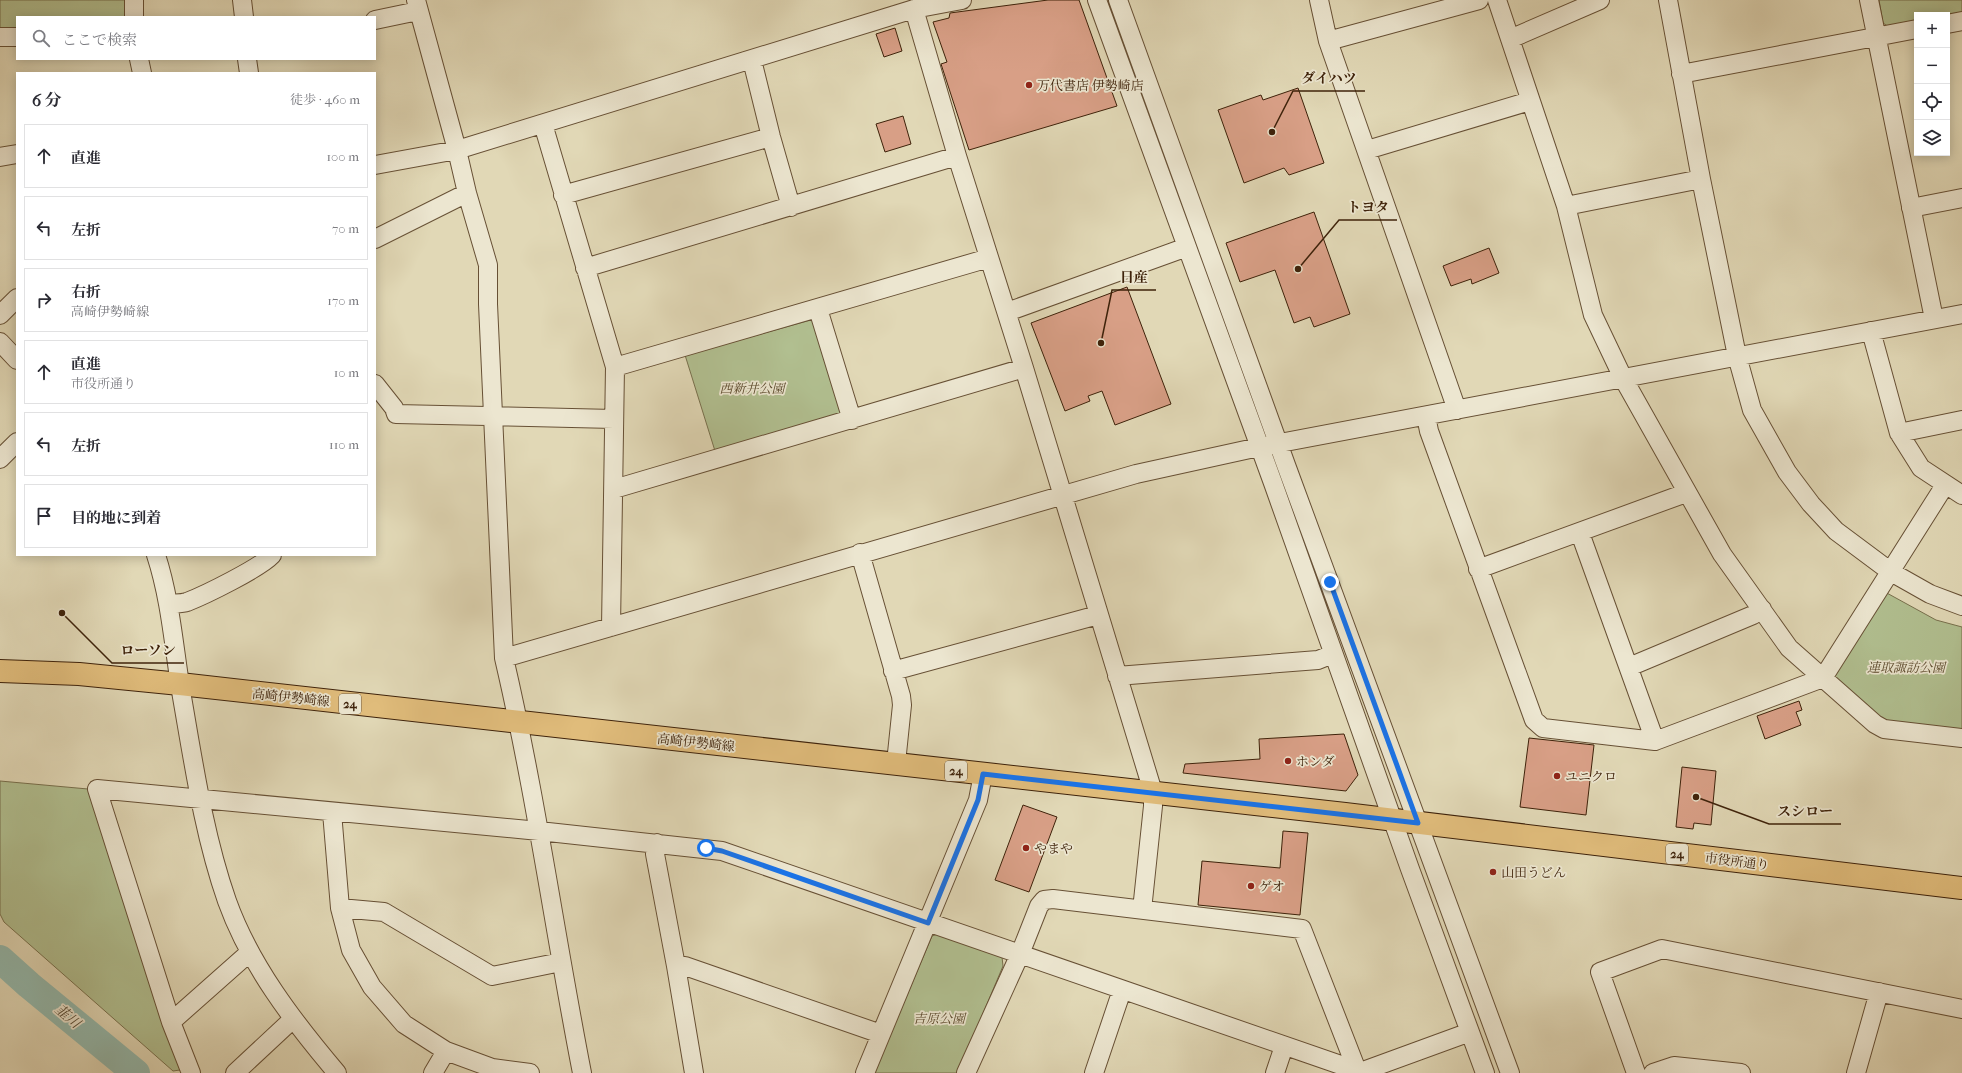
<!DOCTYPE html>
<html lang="ja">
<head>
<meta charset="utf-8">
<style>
	body { margin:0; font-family:"IM FELL French Canon","Noto Serif JP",serif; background:#f2f2f3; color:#2b2b33 }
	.controls { position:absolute; right:12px; top:12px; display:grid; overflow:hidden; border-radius:0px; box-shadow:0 2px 10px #0003 }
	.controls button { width:36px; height:36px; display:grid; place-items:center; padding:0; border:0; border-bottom:1px solid #e1e1e2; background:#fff; color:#2b2b33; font:20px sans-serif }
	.stop { position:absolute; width:12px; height:12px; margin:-9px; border:3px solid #1a73e8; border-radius:50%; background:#fff }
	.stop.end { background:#1a73e8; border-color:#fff; box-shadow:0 1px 4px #0008 }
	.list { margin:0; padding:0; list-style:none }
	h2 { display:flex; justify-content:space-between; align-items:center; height:52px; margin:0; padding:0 16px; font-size:17px }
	h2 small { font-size:13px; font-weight:400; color:#7c7c81 }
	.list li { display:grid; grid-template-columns:26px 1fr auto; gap:12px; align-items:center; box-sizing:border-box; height:64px; margin:0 8px 8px; padding:0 8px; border:1px solid #e1e1e2; border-radius:0px }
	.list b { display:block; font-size:15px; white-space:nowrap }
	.list p { margin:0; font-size:13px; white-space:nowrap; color:#7c7c81 }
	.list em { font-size:13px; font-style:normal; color:#7c7c81 }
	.icon { flex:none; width:22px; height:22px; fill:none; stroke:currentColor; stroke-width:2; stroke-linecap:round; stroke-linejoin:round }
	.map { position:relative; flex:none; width:1962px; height:1073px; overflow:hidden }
	.search { position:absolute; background:#fff; box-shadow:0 2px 10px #0003; left:16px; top:16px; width:360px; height:44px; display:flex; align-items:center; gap:10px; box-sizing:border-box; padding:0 14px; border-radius:0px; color:#7c7c81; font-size:15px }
	.panel { position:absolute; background:#fff; box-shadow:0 2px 10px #0003; left:16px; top:72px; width:360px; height:484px; border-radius:0px }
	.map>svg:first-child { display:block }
	.green { fill:#b1bf90; stroke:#78704d }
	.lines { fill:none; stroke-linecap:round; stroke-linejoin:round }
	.river { stroke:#94baae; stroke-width:28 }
	.building { fill:#d89f86; stroke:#3e220a }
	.minor-casing { stroke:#675035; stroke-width:20 }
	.major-casing { stroke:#3e220a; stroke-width:24 }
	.minor { stroke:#ece6d0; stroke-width:18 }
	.major { stroke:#e0bc7b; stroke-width:22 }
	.route { stroke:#1a73e8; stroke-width:5 }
	.poi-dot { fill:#8f2418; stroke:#ece6d0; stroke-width:1.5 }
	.labels { text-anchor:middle; stroke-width:3.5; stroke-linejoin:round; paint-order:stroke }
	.shield { fill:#ece6d0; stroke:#725d45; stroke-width:1 }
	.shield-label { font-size:12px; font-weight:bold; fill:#3e220a }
	.poi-label { font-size:13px; fill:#3e220a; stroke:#ece6d0; text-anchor:start }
	.park-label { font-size:13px; font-style:italic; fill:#5b492c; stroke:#ece6d0 }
	.street-label { font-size:13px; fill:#3e220a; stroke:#ece6d0 }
	.water-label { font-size:14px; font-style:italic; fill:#544833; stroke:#ece6d0 }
	.leader { fill:none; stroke:#3e220a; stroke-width:1.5 }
	.callout-dot { fill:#3e220a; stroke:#ece6d0; stroke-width:1.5 }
	.callout-label { font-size:14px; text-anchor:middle; font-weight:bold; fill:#3e220a; stroke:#ece6d0; stroke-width:3.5; stroke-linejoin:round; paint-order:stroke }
</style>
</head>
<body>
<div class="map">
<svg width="1962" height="1073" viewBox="0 0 1962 1073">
	<rect width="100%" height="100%" fill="#e1d8b6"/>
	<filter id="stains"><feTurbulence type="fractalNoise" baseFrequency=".005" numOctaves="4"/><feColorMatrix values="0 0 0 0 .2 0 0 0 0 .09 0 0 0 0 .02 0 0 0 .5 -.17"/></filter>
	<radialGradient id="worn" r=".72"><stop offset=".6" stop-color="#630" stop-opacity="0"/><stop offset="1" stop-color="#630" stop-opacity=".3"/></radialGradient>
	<path class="green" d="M0,0H125L126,17H17V28L0,29Z
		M1879,0H1962V13L1917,15V22L1889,27L1883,23Z
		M811,320L818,323L842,415L715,451L685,355Z
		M1885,592L1936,620L1962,627V732L1884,721L1832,677Z
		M0,781L88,789L180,1070L173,1071L4,922L0,914Z
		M938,934L1002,957L1003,966L958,1073H874L932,936Z"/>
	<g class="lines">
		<path class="river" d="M0,959L29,985L136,1073"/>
	</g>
	<path class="building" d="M1048,0H1079L1117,106L969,150L941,64L947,62L933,22L949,18L950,13Z
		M895,28L902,51L884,57L876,34Z
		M1298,88L1324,163L1289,175L1284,168L1244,183L1218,110L1261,95L1263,100Z
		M903,116L911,144L885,152L876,124Z
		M1314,212L1350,314L1314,327L1310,317L1294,323L1275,270L1240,282L1226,243Z
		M1489,248L1499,273L1472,284L1471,279L1451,286L1443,266Z
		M1127,287L1171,404L1115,425L1102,391L1088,396L1090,401L1065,411L1031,323Z
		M1799,701L1802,710L1796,712L1801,725L1765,739L1757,716Z
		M1344,734L1358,775L1346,791L1183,773L1185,764L1260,759L1259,739Z
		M1529,738L1594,745L1586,815L1520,807Z
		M1682,767L1716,771L1711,825L1694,823L1693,829L1676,827Z
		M1023,805L1057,817L1029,892L995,880Z
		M1283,831L1308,833L1300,915L1198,905L1202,861L1280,868Z"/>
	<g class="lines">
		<g class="minor-casing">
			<path id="minor" d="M134,0V17
				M242,0L244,17
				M416,0L457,150L467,193L488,265V304L504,658
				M1097,0L1273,483L1410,869L1485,1073
				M1118,0L1286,465L1510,1073
				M1319,0L1328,41L1457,410
				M1497,0L1566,206L1593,315L1623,378L1722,554L1789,648L1875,724L1884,729L1962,738
				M1668,0L1701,179L1737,356L1752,410L1787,472L1811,504L1836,531L1891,572L1930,594L1962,606
				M1869,0L1934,319
				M914,9L957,156L1024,368L1153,792V806L1142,910
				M375,20L418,11
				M1947,24L1962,21
				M0,37H17
				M1510,39L1600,0
				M1328,41L1479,0
				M139,59L142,73
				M247,59L249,73
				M752,60L771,137L791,207
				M1681,74L1917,29
				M543,124L615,367L611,627
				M1367,150L1530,101
				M0,157L17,154
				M375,165L457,150L914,9L962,0
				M563,195L771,137
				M1566,206L1701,179
				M1911,208L1962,198
				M375,239L467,193
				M585,268L957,156
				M818,309L852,420
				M1007,312L1187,247
				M0,315L17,298
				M1871,331L1899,433L1921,468L1962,495
				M0,342L17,360
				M615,367L989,258
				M375,384L394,408L396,414L614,419
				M1426,416L1429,431L1534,720L1543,728L1655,741L1823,678L1945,485
				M1899,433L1962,420
				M0,459L17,442
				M614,489L1024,368
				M1580,533L1655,741
				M860,553L901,696L902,705L896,763
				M156,555C171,601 174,650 182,697C194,766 204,835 227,901C250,965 293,1021 337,1073
				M1478,569L1686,493
				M168,604C174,603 181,604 187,602C205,595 260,568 272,555
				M1629,667L1753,615L1762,609
				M893,671L1098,615
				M1117,676L1318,660L1333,654
				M332,812L340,908L351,950L372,987L404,1024L446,1051L492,1068L530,1073
				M657,843L655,854L676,966L694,1073
				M340,908L384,912L492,976L561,962
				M676,966H685L881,1034
				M171,1022L250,952
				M191,1073L171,1022L97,789L539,831L722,851L1358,1071L1366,1070L1470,1032
				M235,1073L293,1019
				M433,1073L446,1051
				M582,1073C555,935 536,795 504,658L1136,474L1259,447L1962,314
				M865,1073L978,800L983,774
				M966,1073L1020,954L1039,906L1044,900L1053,899L1302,929L1358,1073
				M1094,1073L1122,990
				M1275,1073L1284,1046
				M1636,1073L1600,972L1662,949L1962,1009
				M1653,1073L1674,1066L1741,1073
				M1856,1073L1879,992"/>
		</g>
		<g class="major-casing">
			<path id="major" d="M0,671L79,674L180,684L1345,814L1962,888"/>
		</g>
		<use href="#minor" class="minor"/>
		<use href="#major" class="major"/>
	</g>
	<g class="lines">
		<path class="route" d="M706,848L722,851L928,923L978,800L983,774L1418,823L1330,582"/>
	</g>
	<g class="poi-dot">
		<circle cx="1029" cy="85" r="4"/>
		<circle cx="1288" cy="761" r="4"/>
		<circle cx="1557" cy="776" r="4"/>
		<circle cx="1026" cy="848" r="4"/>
		<circle cx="1493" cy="872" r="4"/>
		<circle cx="1251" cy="886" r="4"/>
	</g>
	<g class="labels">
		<g class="shield">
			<rect x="339" y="694" width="22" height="20" rx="3"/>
			<rect x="945" y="761" width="22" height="20" rx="3"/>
			<rect x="1666" y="844" width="22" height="20" rx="3"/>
		</g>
		<g class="shield-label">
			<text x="350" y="708">24</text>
			<text x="956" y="775">24</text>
			<text x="1677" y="858">24</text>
		</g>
		<g class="poi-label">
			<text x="1037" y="90">万代書店 伊勢崎店</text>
			<text x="1296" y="766">ホンダ</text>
			<text x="1565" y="781">ユニクロ</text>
			<text x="1034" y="853">やまや</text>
			<text x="1501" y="877">山田うどん</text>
			<text x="1259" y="891">ゲオ</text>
		</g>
		<g class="park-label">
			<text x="752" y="393">西新井公園</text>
			<text x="1906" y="672">連取諏訪公園</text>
			<text x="939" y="1023">吉原公園</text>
		</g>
		<g class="street-label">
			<text transform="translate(291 697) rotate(6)" y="5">高崎伊勢崎線</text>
			<text transform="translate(696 742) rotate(6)" y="5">高崎伊勢崎線</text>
			<text transform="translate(1737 861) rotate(7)" y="5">市役所通り</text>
		</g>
		<g class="water-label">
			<text transform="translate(68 1016) rotate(40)" y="5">韮川</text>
		</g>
	</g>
	<path class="leader" d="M1272 132L1293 91H1365M1298 269L1339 220H1397M1101 343L1112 290H1156M62 613L112 663H184M1696 797L1769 824H1841"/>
	<g class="callout-dot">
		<circle cx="1272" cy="132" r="4"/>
		<circle cx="1298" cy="269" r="4"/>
		<circle cx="1101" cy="343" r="4"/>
		<circle cx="62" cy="613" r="4"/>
		<circle cx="1696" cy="797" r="4"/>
	</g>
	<g class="callout-label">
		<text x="1329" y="83">ダイハツ</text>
		<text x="1368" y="212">トヨタ</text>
		<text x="1134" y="282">日産</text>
		<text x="148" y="655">ローソン</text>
		<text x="1805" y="816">スシロー</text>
	</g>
	<rect width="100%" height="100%" filter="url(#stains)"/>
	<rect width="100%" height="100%" fill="url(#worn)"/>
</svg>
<div class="controls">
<button>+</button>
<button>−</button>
<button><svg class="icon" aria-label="locate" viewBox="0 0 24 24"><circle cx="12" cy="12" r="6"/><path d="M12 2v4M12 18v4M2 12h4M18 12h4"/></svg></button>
<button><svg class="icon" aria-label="layers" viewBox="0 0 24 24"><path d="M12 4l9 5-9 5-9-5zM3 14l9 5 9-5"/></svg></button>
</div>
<div class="stop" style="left:706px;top:848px"></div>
<div class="stop end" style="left:1330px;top:582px"></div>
<div class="search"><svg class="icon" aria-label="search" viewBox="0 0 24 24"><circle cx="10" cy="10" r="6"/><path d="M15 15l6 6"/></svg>ここで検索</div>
<section class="panel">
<h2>6 分<small>徒歩 · 460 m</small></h2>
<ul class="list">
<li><svg class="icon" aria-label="ahead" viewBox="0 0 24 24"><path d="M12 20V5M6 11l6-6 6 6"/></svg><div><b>直進</b></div><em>100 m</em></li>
<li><svg class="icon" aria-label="left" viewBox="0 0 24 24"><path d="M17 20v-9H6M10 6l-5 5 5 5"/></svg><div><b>左折</b></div><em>70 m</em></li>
<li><svg class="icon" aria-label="right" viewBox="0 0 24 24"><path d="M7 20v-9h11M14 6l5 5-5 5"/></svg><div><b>右折</b><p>高崎伊勢崎線</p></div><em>170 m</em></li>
<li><svg class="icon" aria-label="ahead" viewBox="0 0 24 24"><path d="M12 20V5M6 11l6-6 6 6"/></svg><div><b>直進</b><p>市役所通り</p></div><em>10 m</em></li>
<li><svg class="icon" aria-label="left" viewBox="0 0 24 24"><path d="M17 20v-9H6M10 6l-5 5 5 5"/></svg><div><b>左折</b></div><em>110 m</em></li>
<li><svg class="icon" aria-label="arrive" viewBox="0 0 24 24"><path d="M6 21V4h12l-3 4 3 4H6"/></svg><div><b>目的地に到着</b></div></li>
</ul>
</section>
</div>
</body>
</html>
